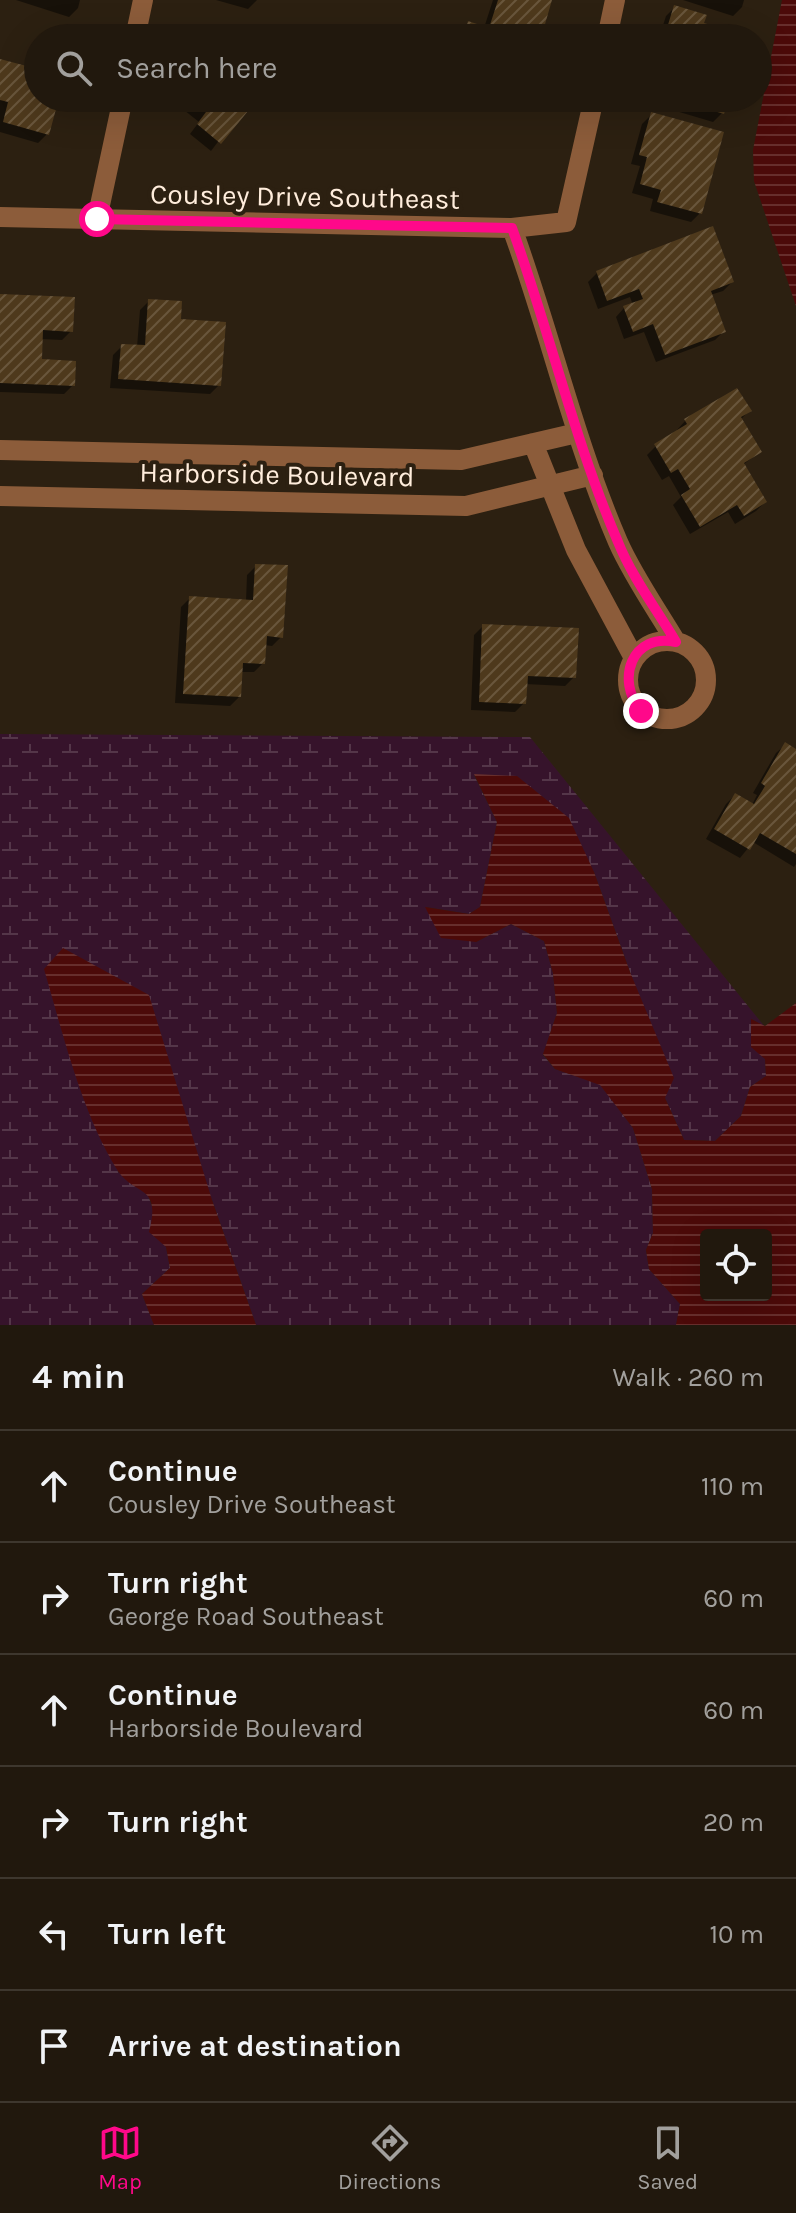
<!DOCTYPE html>
<html lang="en">
<head>
<meta charset="utf-8">
<style>
	body { margin:0; font-family:Karla,sans-serif; background:#292116; color:#f1f3f6 }
	.controls { position:absolute; right:24px; bottom:24px; display:grid; overflow:hidden; border-radius:8px; box-shadow:0 8px 32px #0002 }
	.controls button { width:72px; height:72px; display:grid; place-items:center; padding:0; border:0; border-bottom:2px solid #3e372e; background:#21180d; color:#f1f3f6; font:40px sans-serif }
	.stop { position:absolute; width:24px; height:24px; margin:-18px; border:6px solid #ff088a; border-radius:50%; background:#fff }
	.stop.end { background:#ff088a; border-color:#fff; box-shadow:0 2px 8px #0008 }
	.list { margin:0; padding:0; list-style:none }
	h2 { display:flex; justify-content:space-between; align-items:center; height:104px; margin:0; padding:0 32px; font-size:34px }
	h2 small { font-size:26px; font-weight:400; color:#a2a09d }
	.list li { display:grid; grid-template-columns:52px 1fr auto; gap:24px; align-items:center; box-sizing:border-box; height:112px; padding:0 32px; border-top:2px solid #3e372e }
	.list b { display:block; font-size:30px; white-space:nowrap }
	.list p { margin:0; font-size:26px; white-space:nowrap; color:#a2a09d }
	.list em { font-size:26px; font-style:normal; color:#a2a09d }
	.icon { flex:none; width:44px; height:44px; fill:none; stroke:currentColor; stroke-width:2; stroke-linecap:round; stroke-linejoin:round }
	.map { position:relative; flex:none; width:796px; height:1325px; overflow:hidden }
	.search { position:absolute; background:#21180d; box-shadow:0 8px 32px #0002; left:24px; right:24px; top:24px; height:88px; display:flex; align-items:center; gap:20px; box-sizing:border-box; padding:0 28px; border-radius:44px; color:#a2a09d; font-size:30px }
	.sheet { height:776px; background:#21180d }
	nav { display:flex; justify-content:space-around; align-items:center; box-sizing:border-box; height:112px; border-top:2px solid #3e372e; background:#21180d; font-size:22px; color:#a2a09d }
	nav a { display:grid; justify-items:center; gap:4px }
	nav .on { color:#ff088a }
	.map>svg:first-child { display:block }
	.wetland { fill:url(#wetland-marsh) }
	.water { fill:url(#water-rules); fill-rule:evenodd }
	.shadow { fill:#0007 }
	.building { fill:url(#building-hatch) }
	.lines { fill:none; stroke-linecap:round; stroke-linejoin:round }
	.minor { stroke:#8c5c3a; stroke-width:20 }
	.route { stroke:#ff088a; stroke-width:10 }
	.labels { text-anchor:middle; stroke-width:8; stroke-linejoin:round; paint-order:stroke }
	.street-label { font-size:28px; fill:#ffeddc; stroke:#2c2011 }
</style>
</head>
<body>
<div class="map">
<svg width="796" height="1325" viewBox="0 0 796 1325">
	<defs>
		<pattern id="wetland-marsh" width="20" height="14" patternUnits="userSpaceOnUse" patternTransform="scale(2)"><rect width="20" height="14" fill="#36132b"/><path d="M1 5h8M5 5V1M11 12h8M15 12V8" fill="none" stroke="#543649"/></pattern>
		<pattern id="water-rules" width="6" height="5" patternUnits="userSpaceOnUse" patternTransform="scale(2)"><rect width="6" height="5" fill="#4c0a09"/><path d="M0 2.5h6" fill="none" stroke="#672e2c"/></pattern>
		<pattern id="building-hatch" width="6" height="6" patternUnits="userSpaceOnUse" patternTransform="scale(2)"><rect width="6" height="6" fill="#4e391c"/><path d="M-1 1l2-2M0 6l6-6M5 7l2-2" fill="none" stroke="#69563c"/></pattern>
	</defs>
	<rect width="100%" height="100%" fill="#2c2011"/>
	<path class="wetland" d="M0,734L530,737L765,1027L752,1019L765,1059L766,1076L750,1087L741,1116L715,1141L684,1140L665,1098L630,972L594,872L474,775L497,822L480,907L469,914L426,907L476,942L511,924L544,941L553,973L557,1013L543,1055L555,1069L600,1084L633,1128L652,1189L653,1233L646,1250L649,1269L680,1304L676,1325H256L212,1200L117,1171L148,1195L166,1247L170,1268L142,1294L154,1325H0Z"/>
	<path class="water" d="M782,0H796V306L754,181L753,150Z
		M474,774L517,776L569,818L594,872L630,972L674,1078L665,1098L684,1140L715,1141L741,1116L750,1087L766,1076L765,1059L751,1047V1019L765,1026L796,1003V1325H676L680,1304L649,1269L646,1250L653,1233L652,1189L633,1128L600,1085L555,1069L543,1054L557,1013L553,973L544,941L511,924L476,942L441,938L425,907L469,914L480,907L497,822ZM766,1235V1295H706V1235Z
		M63,948L149,995L212,1200L256,1325H154L142,1294L170,1268L166,1247L149,1232C162,1182 134,1198 116,1168C81,1110 63,1034 44,969Z"/>
	<path class="shadow" d="M16,0H80L78,8L69,17Z
		M216,0H257L248,9Z
		M493,0H550L539,38H458L468,23L484,28Z
		M683,0H744L742,7L733,16Z
		M675,7L702,25L726,38H659L666,16Z
		M0,61L38,71V98H57L47,134L38,143L0,132Z
		M169,98H251L211,151L190,134L199,122Z
		M662,98H727L722,113L713,122L676,111L678,103Z
		M651,115L700,213L691,222L650,211L653,199L632,193L640,166L631,164L642,124Z
		M712,229L732,282L723,291L710,295L724,331L715,340L656,362L644,332L624,339L616,317L624,308L633,305L630,297L598,309L588,282L597,273Z
		M0,296L71,331L62,340L41,339L40,361L73,385L64,394L0,392Z
		M149,301L179,321L219,385L210,394L110,388L113,355L122,346L137,347L140,310Z
		M749,411L740,420L759,452L743,465L765,502L756,511L735,524L728,512L690,534L673,505L681,497L669,476L662,480L647,455L656,446L678,432L677,430L685,421Z
		M256,566L281,637L272,646L264,645L263,663L254,672H241L239,697L230,706L175,703L181,607L190,598L246,601L247,575Z
		M483,626L574,677L565,686L525,684L524,703L515,712L471,710L474,635Z
		M785,745L796,751V864L794,867L753,842L740,858L706,839L726,804L735,795L752,805L757,795L753,793L776,753Z"/>
	<path class="building" d="M498,0H552L541,38H463L468,21L489,28Z
		M674,5L707,15L704,23L730,31L728,38H664Z
		M0,59L38,69V98H59L49,135L3,122L8,102L0,100Z
		M189,98H255L257,100L221,144L197,124L206,112Z
		M685,98H729L724,114L684,102Z
		M651,112L724,132L702,214L657,202L661,190L640,184L647,157L639,155Z
		M713,226L734,282L711,291L726,332L665,355L653,324L633,332L623,306L643,299L639,289L607,301L596,271Z
		M0,294L75,297L73,332L43,330L42,359L76,361L75,386L0,383Z
		M148,299L182,301L181,319L226,322L221,386L118,379L121,344L145,345Z
		M737,388L752,411L741,417L762,452L744,463L767,502L744,516L737,505L700,527L681,495L690,489L678,469L671,473L654,444L687,424L684,419Z
		M255,564L288,565L283,638L267,636L265,664L243,663L241,697L183,694L189,596L253,600Z
		M482,624L579,628L576,678L528,676L526,704L479,702Z
		M785,742L796,749V854L760,833L750,850L714,829L735,793L754,804L765,786L761,783Z"/>
	<g class="lines">
		<path class="minor" d="M135,38L143,0
			M607,38L615,0
			M0,217L512,228L566,222L594,98
			M97,219L123,98
			M512,228C550,332 574,440 618,542C633,576 657,610 676,642
			M533,443L576,550L634,658
			M0,450L461,460L577,433
			M0,496L466,506L593,475
			M628 680a39 39 0 1 1 78 0a39 39 0 1 1-78 0Z"/>
	</g>
	<g class="lines">
		<path class="route" d="M97,219L512,228C550,332 574,440 618,542C632,577 657,610 676,642C632,632 615,680 641,711"/>
	</g>
	<g class="labels">
		<g class="street-label">
			<text transform="translate(305 196) rotate(1)" y="10">Cousley Drive Southeast</text>
			<text transform="translate(277 474) rotate(1)" y="10">Harborside Boulevard</text>
		</g>
	</g>
</svg>
<div class="controls">
<button><svg class="icon" aria-label="locate" viewBox="0 0 24 24"><circle cx="12" cy="12" r="6"/><path d="M12 2v4M12 18v4M2 12h4M18 12h4"/></svg></button>
</div>
<div class="stop" style="left:97px;top:219px"></div>
<div class="stop end" style="left:641px;top:711px"></div>
<div class="search"><svg class="icon" aria-label="search" viewBox="0 0 24 24"><circle cx="10" cy="10" r="6"/><path d="M15 15l6 6"/></svg>Search here</div>
</div>
<section class="sheet">
<h2>4 min<small>Walk · 260 m</small></h2>
<ul class="list">
<li><svg class="icon" aria-label="ahead" viewBox="0 0 24 24"><path d="M12 20V5M6 11l6-6 6 6"/></svg><div><b>Continue</b><p>Cousley Drive Southeast</p></div><em>110 m</em></li>
<li><svg class="icon" aria-label="right" viewBox="0 0 24 24"><path d="M7 20v-9h11M14 6l5 5-5 5"/></svg><div><b>Turn right</b><p>George Road Southeast</p></div><em>60 m</em></li>
<li><svg class="icon" aria-label="ahead" viewBox="0 0 24 24"><path d="M12 20V5M6 11l6-6 6 6"/></svg><div><b>Continue</b><p>Harborside Boulevard</p></div><em>60 m</em></li>
<li><svg class="icon" aria-label="right" viewBox="0 0 24 24"><path d="M7 20v-9h11M14 6l5 5-5 5"/></svg><div><b>Turn right</b></div><em>20 m</em></li>
<li><svg class="icon" aria-label="left" viewBox="0 0 24 24"><path d="M17 20v-9H6M10 6l-5 5 5 5"/></svg><div><b>Turn left</b></div><em>10 m</em></li>
<li><svg class="icon" aria-label="arrive" viewBox="0 0 24 24"><path d="M6 21V4h12l-3 4 3 4H6"/></svg><div><b>Arrive at destination</b></div></li>
</ul>
</section>
<nav>
<a class="on"><svg class="icon" aria-label="map" viewBox="0 0 24 24"><path d="M3 6l6-2 6 2 6-2v14l-6 2-6-2-6 2zM9 4v14M15 6v14"/></svg>Map</a>
<a><svg class="icon" aria-label="directions" viewBox="0 0 24 24"><path d="M12 3l9 9-9 9-9-9zM9 14v-3h6M13 9l2 2-2 2"/></svg>Directions</a>
<a><svg class="icon" aria-label="saved" viewBox="0 0 24 24"><path d="M7 4h10v16l-5-4-5 4z"/></svg>Saved</a>
</nav>
</body>
</html>
